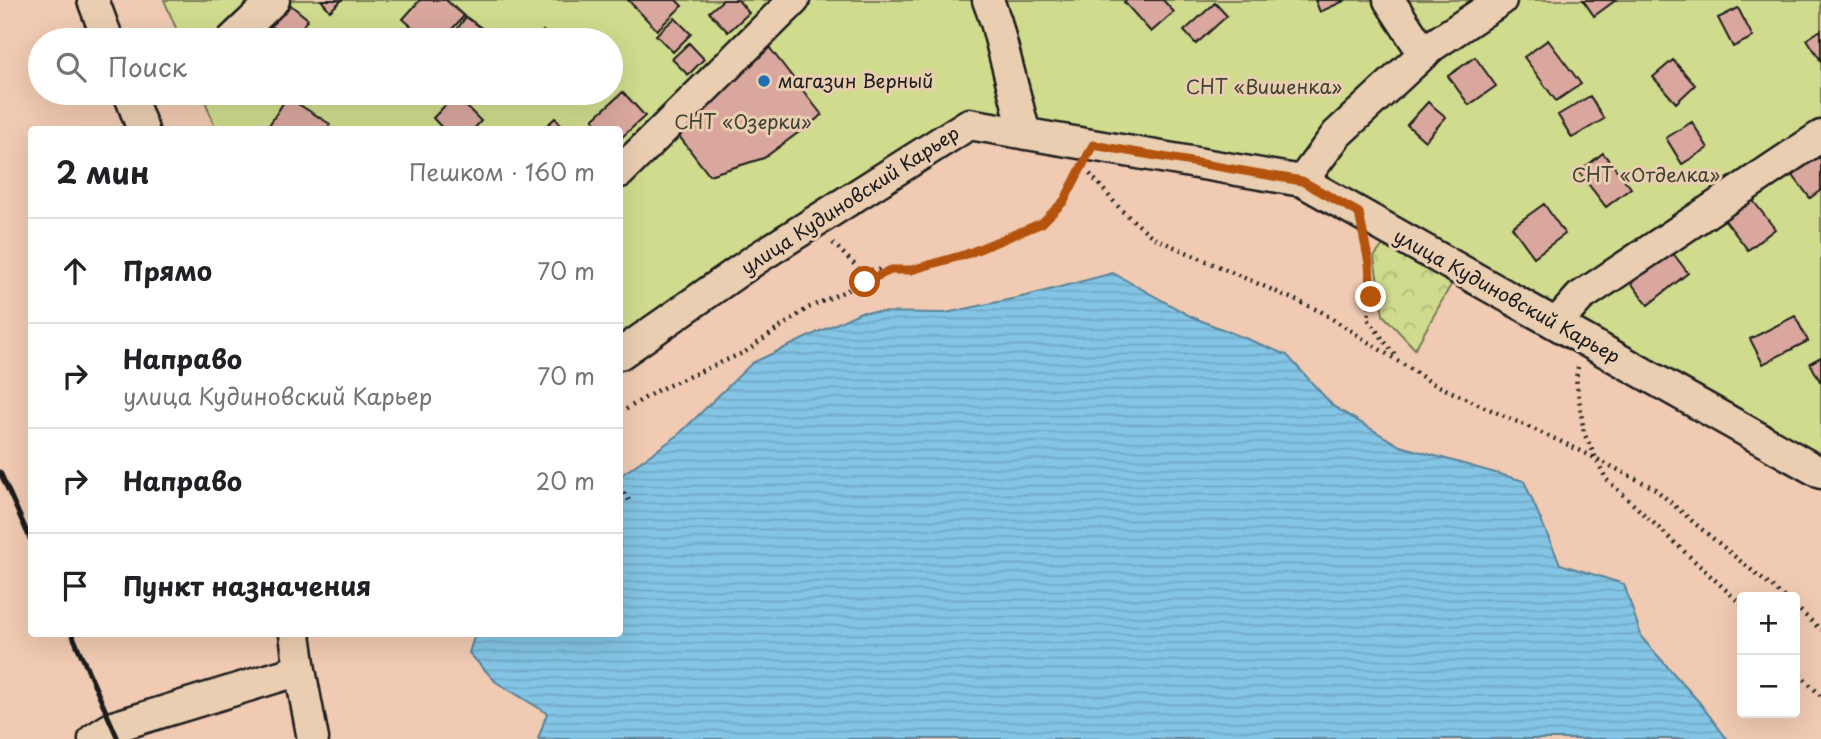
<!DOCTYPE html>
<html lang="ru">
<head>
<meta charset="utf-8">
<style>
	body { margin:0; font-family:"Playpen Sans",sans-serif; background:#f2f2f2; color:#202124 }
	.controls { position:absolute; right:21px; bottom:21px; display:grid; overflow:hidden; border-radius:7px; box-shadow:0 7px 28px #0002 }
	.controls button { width:63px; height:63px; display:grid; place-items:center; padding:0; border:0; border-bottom:2px solid #e0e0e0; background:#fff; color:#202124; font:35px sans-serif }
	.stop { position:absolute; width:21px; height:21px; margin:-16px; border:5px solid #b45309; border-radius:50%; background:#fff }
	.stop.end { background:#b45309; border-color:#fff; box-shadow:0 2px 7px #0008 }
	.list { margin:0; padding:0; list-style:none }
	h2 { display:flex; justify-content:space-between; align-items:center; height:91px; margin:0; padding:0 28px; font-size:30px }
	h2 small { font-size:23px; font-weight:400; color:#757577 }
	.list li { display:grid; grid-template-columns:46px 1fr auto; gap:21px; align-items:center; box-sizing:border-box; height:105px; padding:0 28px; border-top:2px solid #e0e0e0 }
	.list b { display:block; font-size:26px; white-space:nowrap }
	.list p { margin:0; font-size:23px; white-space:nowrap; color:#757577 }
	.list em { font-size:23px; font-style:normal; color:#757577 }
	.icon { flex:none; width:38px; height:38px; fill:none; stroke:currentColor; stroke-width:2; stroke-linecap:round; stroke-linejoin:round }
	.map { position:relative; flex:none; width:1821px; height:739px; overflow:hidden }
	.search { position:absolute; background:#fff; box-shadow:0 7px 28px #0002; left:28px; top:28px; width:595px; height:77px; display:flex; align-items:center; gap:18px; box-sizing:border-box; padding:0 24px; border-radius:38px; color:#757577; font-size:26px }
	.panel { position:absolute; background:#fff; box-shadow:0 7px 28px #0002; left:28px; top:126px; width:595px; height:511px; border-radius:7px }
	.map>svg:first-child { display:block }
	.park { fill:url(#park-crowns); stroke:#767c55; stroke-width:2 }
	.garden { fill:#d0db8e; stroke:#767c55; stroke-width:2 }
	.water { fill:url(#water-rules); stroke:#5a8195; stroke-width:2 }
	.building { fill:#d9a79d; stroke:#1c1c1c; stroke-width:2 }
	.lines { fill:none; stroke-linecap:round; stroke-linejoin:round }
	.minor-casing { stroke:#1c1c1c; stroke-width:35 }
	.path { stroke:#1c1c1c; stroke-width:4.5; stroke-dasharray:2 5; stroke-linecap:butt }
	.minor { stroke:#eaceb1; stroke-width:30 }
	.rail { stroke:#1c1c1c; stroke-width:5 }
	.route { stroke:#b45309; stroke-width:9 }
	.poi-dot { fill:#1f6fb2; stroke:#eaceb1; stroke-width:2.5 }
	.labels { text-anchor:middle; stroke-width:6; stroke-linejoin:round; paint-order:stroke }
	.poi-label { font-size:19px; fill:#1c1c1c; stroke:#eaceb1; text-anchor:start }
	.park-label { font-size:19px; fill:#404233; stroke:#eaceb1 }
	.street-label { font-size:19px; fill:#1c1c1c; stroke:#eaceb1 }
</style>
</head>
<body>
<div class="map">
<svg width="1821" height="739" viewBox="0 0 1821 739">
	<defs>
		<pattern id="park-crowns" width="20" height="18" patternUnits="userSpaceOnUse" patternTransform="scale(1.75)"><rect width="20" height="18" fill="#d0db8e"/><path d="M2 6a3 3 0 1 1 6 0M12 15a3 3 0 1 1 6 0" fill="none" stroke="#b2bb7a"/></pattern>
		<pattern id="water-rules" width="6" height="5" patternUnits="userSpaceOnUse" patternTransform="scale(1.75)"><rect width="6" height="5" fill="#84c4e5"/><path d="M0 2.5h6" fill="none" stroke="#71a8c4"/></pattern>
	</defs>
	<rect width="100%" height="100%" fill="#f0cab2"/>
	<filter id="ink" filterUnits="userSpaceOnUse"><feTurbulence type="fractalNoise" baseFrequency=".0143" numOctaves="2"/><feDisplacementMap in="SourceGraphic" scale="14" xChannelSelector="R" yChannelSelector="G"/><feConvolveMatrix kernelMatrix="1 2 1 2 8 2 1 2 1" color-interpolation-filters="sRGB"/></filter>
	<g filter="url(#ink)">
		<path class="park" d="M1383,245L1452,283L1415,349L1383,315L1374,257Z"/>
		<path class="garden" d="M164,0H1821V473L1302,181L969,124L620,354V130L216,129L202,93H611V40H181Z"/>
		<path class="water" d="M1113,273L1192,317L1287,355L1333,406L1400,446L1524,481L1560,564L1624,584L1642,638L1699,702L1727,739H538L547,713L496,682L469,653L475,634H620V476L677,436L752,363L861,312L946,313L1026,296Z"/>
		<path class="building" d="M321,0H342L330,11Z
			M420,0H446L464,16L442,40H427L403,19Z
			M628,0H676L682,6L657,30Z
			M723,0H738L749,13L728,32L709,12Z
			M1127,0H1163L1174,12L1151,32L1124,2Z
			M1315,0H1346L1320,12Z
			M1583,0H1616L1594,16Z
			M288,3L308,19L292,40H289L271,26Z
			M1215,3L1227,16L1196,44L1184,31Z
			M1738,8L1753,37L1733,47L1718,18Z
			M466,17L483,29L474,40H449Z
			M675,18L691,34L673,52L656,35Z
			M1821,30V61L1807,39Z
			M543,31L552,40H534Z
			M1548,40L1581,84L1556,101L1524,57Z
			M689,43L704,59L688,75L672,59Z
			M769,47L822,115L764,158L709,175L676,132Z
			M1475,57L1496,86L1469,105L1448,76Z
			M1673,60L1695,85L1676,103L1653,77Z
			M623,92L645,116L620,139V130H603L593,119Z
			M455,95L481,121L473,130H444L433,118Z
			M1590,96L1604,119L1572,138L1558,115Z
			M287,97L330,124L327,130H266Z
			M1428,102L1446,117L1425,141L1407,125Z
			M555,118L566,130H542Z
			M1692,122L1708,148L1682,164L1666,138Z
			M1813,150L1821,160V190L1810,198L1788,169Z
			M1603,153L1631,188L1606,207L1579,172Z
			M1751,198L1775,229L1748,250L1724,219Z
			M1544,204L1565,234L1534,257L1512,227Z
			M1669,248L1688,273L1648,305L1629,280Z
			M1795,316L1808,341L1763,364L1750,339Z
			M1821,357V383L1810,363Z"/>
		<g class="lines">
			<g class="minor-casing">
				<path id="minor" d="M93,0L108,40
					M988,0L996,22L1025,134
					M1389,0L1424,54
					M232,40L274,0
					M129,93L143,130
					M620,172L794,0
					M1302,181L1337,134L1432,46L1501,0
					M1556,324L1580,297L1821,136
					M620,354L756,259L969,124L1302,181L1821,473
					M295,634L300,670L313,739
					M94,739L113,727L300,670"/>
			</g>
			<path class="path" d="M1090,174L1122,211L1154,238L1320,311L1432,383L1577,449L1654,488L1699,527L1784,597
				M833,243L860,270H911L967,254L1042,223L1064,200L1079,172
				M1366,250C1371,273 1371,296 1368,319L1396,357
				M1578,367L1576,378L1584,433L1606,479L1742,605
				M620,413L658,390L745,352L808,308L887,272
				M620,487L630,502
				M1795,606L1821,630
				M1795,669L1821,696"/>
			<use href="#minor" class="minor"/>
			<path class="rail" d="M0,472L32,543
				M72,634L118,739"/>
		</g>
	</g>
	<g class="lines" filter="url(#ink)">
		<path class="route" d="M865,282L891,270H911L967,254L1042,223L1064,201L1093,145L1302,181L1359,213L1369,263L1371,297"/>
	</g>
	<circle class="poi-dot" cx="764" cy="81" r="7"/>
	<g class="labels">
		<g class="poi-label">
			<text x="778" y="88">магазин Верный</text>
		</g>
		<g class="park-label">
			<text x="1264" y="94">СНТ «Вишенка»</text>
			<text x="743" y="129">СНТ «Озерки»</text>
			<text x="1646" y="182">СНТ «Отделка»</text>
		</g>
		<g class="street-label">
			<text transform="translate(850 200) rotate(-33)" y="7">улица Кудиновский Карьер</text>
			<text transform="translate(1507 296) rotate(29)" y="7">улица Кудиновский Карьер</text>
		</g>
	</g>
</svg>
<div class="controls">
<button>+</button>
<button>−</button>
</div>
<div class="stop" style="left:865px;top:282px"></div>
<div class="stop end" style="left:1371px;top:297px"></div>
<div class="search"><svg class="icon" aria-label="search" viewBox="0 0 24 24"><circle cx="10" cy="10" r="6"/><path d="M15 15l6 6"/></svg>Поиск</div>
<section class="panel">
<h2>2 мин<small>Пешком · 160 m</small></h2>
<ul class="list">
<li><svg class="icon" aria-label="ahead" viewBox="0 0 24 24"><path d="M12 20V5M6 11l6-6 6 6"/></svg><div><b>Прямо</b></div><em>70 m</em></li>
<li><svg class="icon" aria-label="right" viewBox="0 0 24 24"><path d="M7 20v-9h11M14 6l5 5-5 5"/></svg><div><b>Направо</b><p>улица Кудиновский Карьер</p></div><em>70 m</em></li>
<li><svg class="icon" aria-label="right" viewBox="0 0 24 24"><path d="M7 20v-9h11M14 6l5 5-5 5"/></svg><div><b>Направо</b></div><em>20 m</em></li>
<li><svg class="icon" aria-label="arrive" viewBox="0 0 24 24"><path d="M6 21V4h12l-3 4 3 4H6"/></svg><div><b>Пункт назначения</b></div></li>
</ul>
</section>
</div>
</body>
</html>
